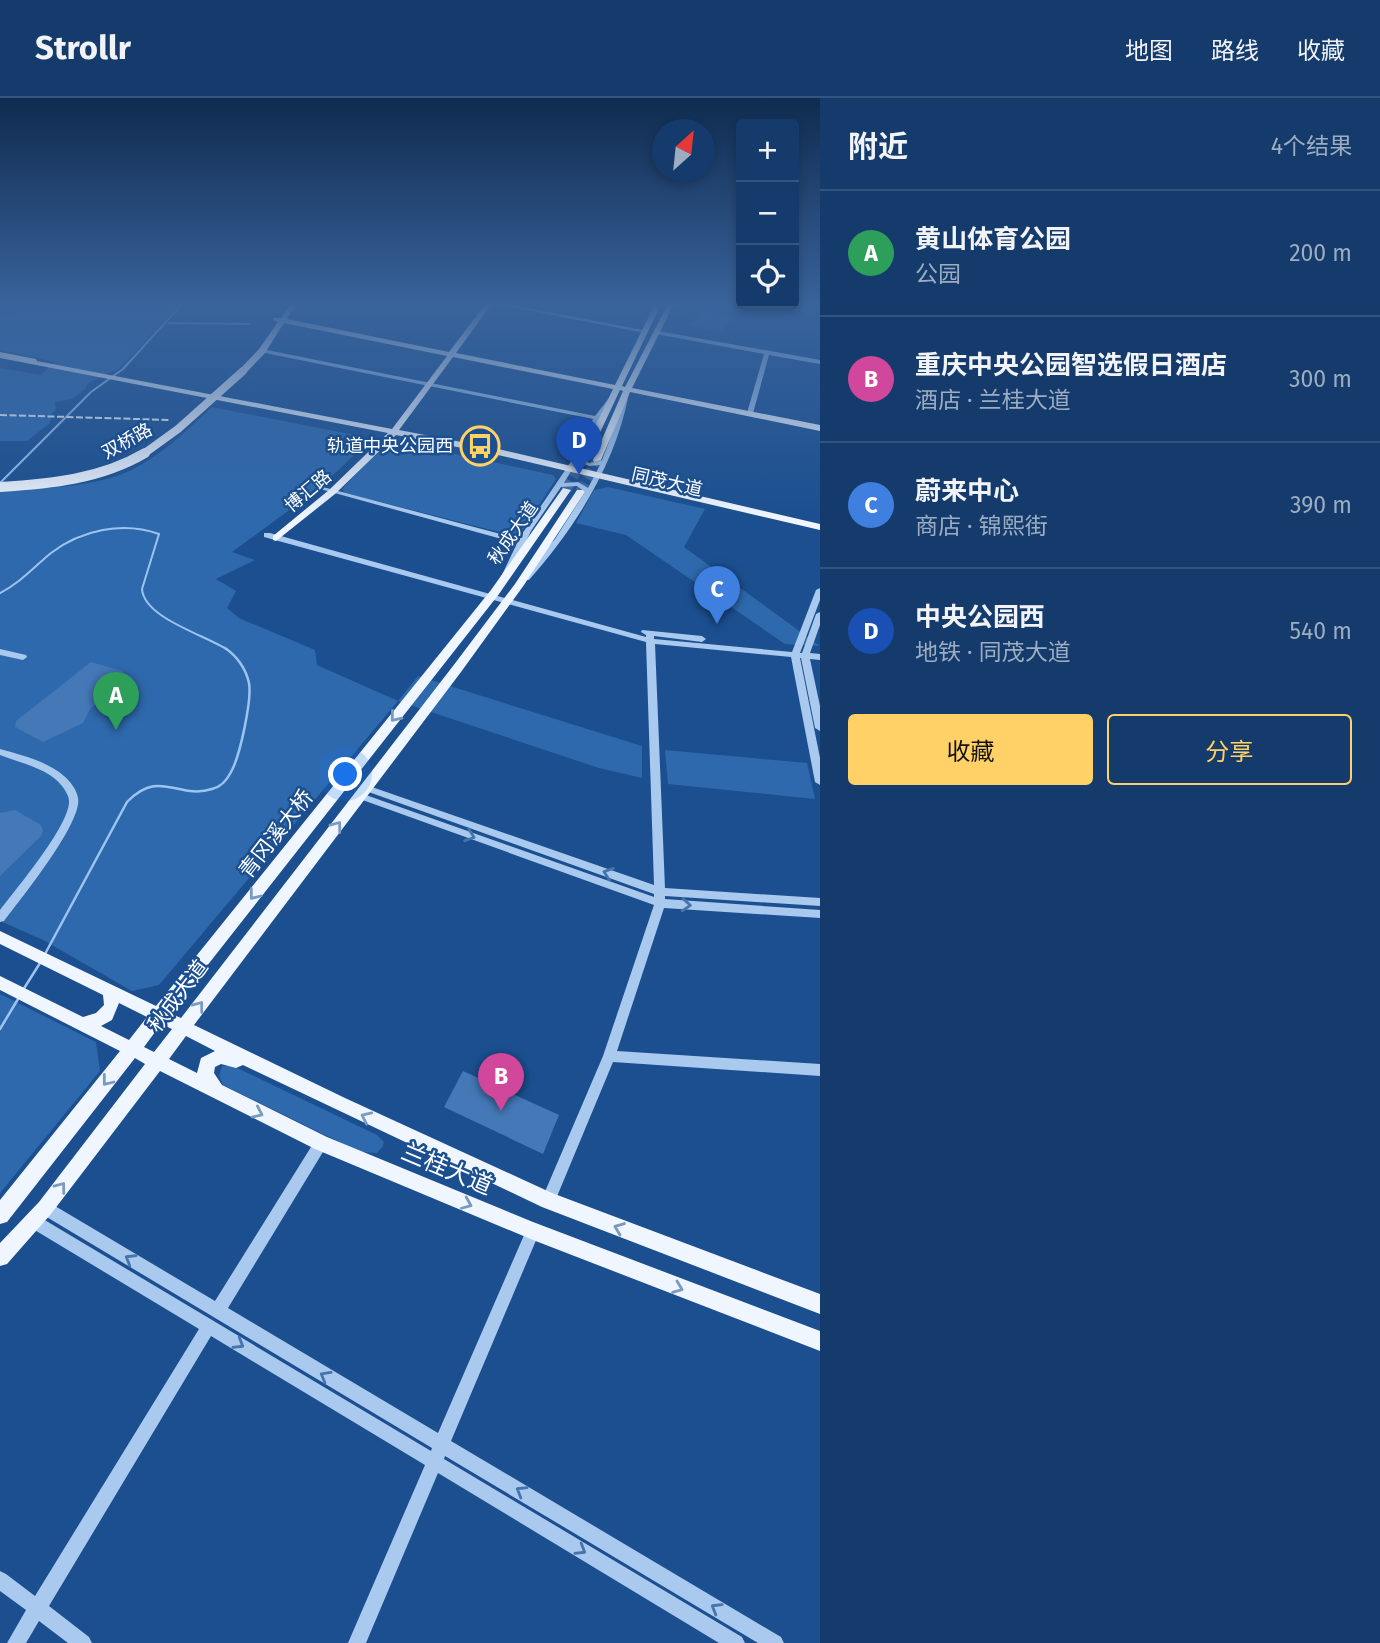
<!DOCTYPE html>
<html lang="zh">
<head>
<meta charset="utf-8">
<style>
	body { margin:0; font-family:"Fira Sans","Noto Sans SC",sans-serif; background:#1d4271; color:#f1f3f6 }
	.controls { position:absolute; right:21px; top:21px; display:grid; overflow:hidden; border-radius:7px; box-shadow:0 4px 10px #0003 }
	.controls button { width:63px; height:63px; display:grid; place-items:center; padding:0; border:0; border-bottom:2px solid #33557e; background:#143b6b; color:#f1f3f6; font:35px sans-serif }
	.compass { position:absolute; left:652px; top:21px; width:63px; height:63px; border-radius:50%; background:#143b6b; box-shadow:0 4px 10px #0003; rotate:27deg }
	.you { position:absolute; left:346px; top:677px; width:24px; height:24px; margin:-18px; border:5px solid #fff; border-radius:50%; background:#1a73e8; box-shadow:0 0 0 10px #1a73e833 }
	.badge { display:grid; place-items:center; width:46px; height:46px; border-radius:50%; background:#ffd166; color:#fff; font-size:23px; font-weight:700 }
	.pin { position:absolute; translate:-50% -58px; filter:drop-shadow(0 2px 4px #0008) }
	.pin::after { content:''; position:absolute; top:37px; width:24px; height:21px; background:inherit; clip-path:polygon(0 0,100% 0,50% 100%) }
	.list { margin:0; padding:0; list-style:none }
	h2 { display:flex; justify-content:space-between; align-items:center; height:91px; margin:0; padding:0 28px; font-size:30px }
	h2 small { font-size:23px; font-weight:400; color:#9dadc1 }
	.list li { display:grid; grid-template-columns:46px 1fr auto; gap:21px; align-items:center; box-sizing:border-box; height:126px; padding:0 28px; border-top:2px solid #33557e }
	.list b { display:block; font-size:26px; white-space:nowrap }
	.list p { margin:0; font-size:23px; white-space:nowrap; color:#9dadc1 }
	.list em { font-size:23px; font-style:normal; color:#9dadc1 }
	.actions { display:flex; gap:14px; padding:21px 28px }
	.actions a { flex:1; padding:16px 0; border:2px solid #ffd166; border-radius:7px; text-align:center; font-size:24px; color:#ffd166 }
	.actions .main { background:#ffd166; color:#111 }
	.icon { flex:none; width:38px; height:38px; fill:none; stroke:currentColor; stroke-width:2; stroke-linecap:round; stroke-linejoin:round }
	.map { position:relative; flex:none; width:820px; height:1545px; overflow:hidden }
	header { display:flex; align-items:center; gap:42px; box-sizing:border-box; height:98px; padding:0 35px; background:#143b6b; border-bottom:2px solid #33557e }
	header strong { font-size:33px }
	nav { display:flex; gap:38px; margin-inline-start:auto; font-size:24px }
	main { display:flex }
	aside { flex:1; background:#143b6b }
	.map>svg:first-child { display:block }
	.green { fill:#2e69ad }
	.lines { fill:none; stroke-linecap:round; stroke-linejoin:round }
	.stream-far1 { stroke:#9cc4f0; stroke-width:2 }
	.stream { stroke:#9cc4f0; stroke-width:2.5 }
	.building { fill:#4478b7 }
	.major-tunnel { stroke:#3d69a0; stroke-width:10; stroke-dasharray:10 5; stroke-linecap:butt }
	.minor { fill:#a9c9ee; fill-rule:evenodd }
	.major { fill:#f0f6ff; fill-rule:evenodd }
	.highway { fill:#fff; fill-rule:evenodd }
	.rail { stroke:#fff; stroke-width:2; stroke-dasharray:7 2.5; stroke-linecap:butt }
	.major-bridge-far1 { stroke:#f0f6ff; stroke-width:8 }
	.major-bridge { stroke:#f0f6ff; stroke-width:10 }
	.oneway { stroke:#7b9ac1 }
	.oneway2 { stroke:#4674ac }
	.labels { text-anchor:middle; stroke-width:5; stroke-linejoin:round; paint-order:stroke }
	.far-street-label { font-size:18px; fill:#fff; stroke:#1b4f8f }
	.far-poi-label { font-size:18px; fill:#fff; stroke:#1b4f8f; text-anchor:end }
	.street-label { font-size:21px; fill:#fff; stroke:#1b4f8f }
	.near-street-label { font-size:24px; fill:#fff; stroke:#1b4f8f }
</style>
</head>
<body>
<header>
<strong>Strollr</strong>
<nav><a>地图</a><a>路线</a><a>收藏</a></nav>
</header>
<main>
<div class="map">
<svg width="820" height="1545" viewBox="0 0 820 1545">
	<rect width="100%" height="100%" fill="#1b4f8f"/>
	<path class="green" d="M56,204H181L120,270L88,285L85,291L72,301L55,304L56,311L52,316L50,325L27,343H0V270L41,277L55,264L0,252V218L25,214Z
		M702,213L732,219L721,234L690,228Z
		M212,309L365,339L368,344L318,391L232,454L255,462L216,481L236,493L227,510L239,520L315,552L317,567L398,603L418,578L642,648V680L599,670L398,603L159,887L132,893L43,842L0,823V393C40,390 84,390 122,376C157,362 185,334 212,309Z
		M399,344L553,377L556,381L521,435L511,437L345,395L342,391C355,377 382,347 399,344Z
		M608,389L705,411L684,449L820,548L785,546L626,437L576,425L594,392Z
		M665,652L807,665L815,701L668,686Z
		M0,896L96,944L100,973L0,1095Z
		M222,968H233L377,1037L384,1044L383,1048L377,1055L360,1054L223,987L219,978Z"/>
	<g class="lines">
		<path class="stream-far1" d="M169,225L249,226
			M0,385L91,294L123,271L184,204
			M0,495C20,485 34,469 51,455C81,432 123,423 159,436L142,491C144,520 205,537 228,552"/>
		<path class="stream" d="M45,856L127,704C160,670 178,702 212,691C221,689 227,682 231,674C240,658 252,602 249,585C246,571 237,558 225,550
			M23,892L40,865
			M0,931L18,901"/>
	</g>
	<path class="building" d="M91,564L122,573L125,577V582L90,611L83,625L43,644L15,629L16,623Z
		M15,712L41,727L43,733L41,738L0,778V715Z
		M463,973L559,1017L543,1056L444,1009Z"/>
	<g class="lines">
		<path class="major-tunnel" d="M566,392L584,360
			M580,394L597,362"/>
		<path class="minor" d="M485,204H496L648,233L645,235Z
			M658,233L820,262V266L769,257L753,315L750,317L747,315L764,256L656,236Z
			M262,251L595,318L612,296H616L617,297L600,320L580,358L589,365L602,362L619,317L623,295L626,293L629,295C616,365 576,429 529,482H523V478L555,441L585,394L577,388L561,389L531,433L509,479L505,481L501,479L519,441L509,443L320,391L323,389L512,439L522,436L572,362L593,321L260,254V252ZM577,363L589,368L600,367L588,390L578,384L564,385Z
			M264,435H270L646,539V537L641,534L642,532L702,538L706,541L702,544L654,538V541L792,554L816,492L820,490V502L800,555H802L816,516L820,514V527L810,555L820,556V562L810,561L820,608V633L815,630L801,560H800L820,660V687L815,684L791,559L655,546L665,790L820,800V808L665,798V801L820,812V820L664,810L617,953L820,966V978L613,964L553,1108L548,1110L543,1108L541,1103L603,958L654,807L357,700L355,698L360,695L363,696L654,799V796L363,692L361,690L363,688H369L654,787L646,544L264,439Z
			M0,551L26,557L27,559L23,562L0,557Z
			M0,651C21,657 47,663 64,678C70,683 77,692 78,700C83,724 20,802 4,823L0,824V812C16,791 70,727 69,703C69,698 65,692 62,688C48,670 20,665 0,657Z
			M321,1039L326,1041L328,1045L326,1049L228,1210L438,1335L528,1128L533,1126L538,1128L540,1133L451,1343L781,1539L784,1545H758L445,1358L444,1361L742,1539L745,1545H719L438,1375L366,1545H348L425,1367L211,1238L49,1508L89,1539L92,1545H68L39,1523L26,1545H7L26,1512L0,1493V1473L6,1476L35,1498L199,1231L28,1128L26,1123L28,1118L33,1116L38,1118L431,1353L432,1350L40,1115L38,1110L40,1105L45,1103L50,1105L215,1203L316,1041Z"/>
		<path class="major" d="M292,204H298L287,221L449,254L487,204H493L456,255L615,287L656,204H662L622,288L625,289L669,204H675L632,290L820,327V333L630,294L601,362L594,364L593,362L623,293L620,292L588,360L584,363L580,360L613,291L453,259L399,332L498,351L820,426V432L498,357L396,337L335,396L276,443L273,442V438L329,392L388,335L0,260V256L392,331L447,258L284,225L265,255L246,275H240V271L259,251L278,224L273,222V220H281Z
			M563,390L571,392L499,496L170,915L181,920L453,568L515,486L577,392H583L585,394L524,487L461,574L194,927L345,1000L552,1095L820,1196V1216L542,1109L243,967L236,970L221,966L215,969L214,975L222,987L327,1039L533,1124L820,1233V1253L533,1142L315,1051L160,973L51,1116L7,1166L0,1168V1145L39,1104L145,966L135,960L7,1124L0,1126V1102L120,953L0,892V878L83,919L96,915L104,907L103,897L0,846V833L156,908L491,492ZM119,905L147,919L129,942L101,928L112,922ZM161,926L172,931L154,954L144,949ZM186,938L215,953L201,960L197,975L169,961Z"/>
		<path class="highway" d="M0,254L36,261L37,263L33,266L0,258Z"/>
		<path class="rail" d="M0,317L171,322"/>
		<path class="major-bridge-far1" d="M142,357L178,331L243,273"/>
		<path class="major-bridge" d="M0,389C50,386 101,381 145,355"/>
	</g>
	<defs><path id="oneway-chevron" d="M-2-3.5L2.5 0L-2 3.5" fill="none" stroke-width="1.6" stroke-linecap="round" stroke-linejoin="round" transform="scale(1.75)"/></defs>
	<g class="oneway">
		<use href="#oneway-chevron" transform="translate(395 619) rotate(129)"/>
		<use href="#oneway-chevron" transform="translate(337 728) rotate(-53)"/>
		<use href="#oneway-chevron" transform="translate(254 797) rotate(128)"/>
		<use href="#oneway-chevron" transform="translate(199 908) rotate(-53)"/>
		<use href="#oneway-chevron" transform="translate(107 983) rotate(128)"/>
		<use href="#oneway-chevron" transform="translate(258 1015) rotate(25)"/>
		<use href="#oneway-chevron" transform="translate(366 1019) rotate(-155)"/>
		<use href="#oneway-chevron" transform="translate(61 1089) rotate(-53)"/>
		<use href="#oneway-chevron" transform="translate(467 1106) rotate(23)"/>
		<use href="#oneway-chevron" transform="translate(619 1130) rotate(-159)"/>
		<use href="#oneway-chevron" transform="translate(678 1190) rotate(21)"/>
	</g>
	<g class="oneway2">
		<use href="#oneway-chevron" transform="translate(470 738) rotate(20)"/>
		<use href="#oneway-chevron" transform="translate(608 775) rotate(-161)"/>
		<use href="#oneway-chevron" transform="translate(686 807) rotate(4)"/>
		<use href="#oneway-chevron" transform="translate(130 1161) rotate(-149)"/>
		<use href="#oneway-chevron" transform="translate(239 1246) rotate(31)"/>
		<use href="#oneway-chevron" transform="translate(325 1278) rotate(-150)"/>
		<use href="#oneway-chevron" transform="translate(521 1393) rotate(-149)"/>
		<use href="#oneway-chevron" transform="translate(581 1452) rotate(31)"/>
		<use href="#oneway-chevron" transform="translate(716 1510) rotate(-149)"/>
	</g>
	<linearGradient id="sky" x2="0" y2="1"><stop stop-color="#0f2b4f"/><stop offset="0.49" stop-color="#39639b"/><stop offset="1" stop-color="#39639b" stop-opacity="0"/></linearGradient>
	<rect width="820" height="420" fill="url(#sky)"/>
	<defs>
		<g id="bus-ring" transform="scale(2.0125)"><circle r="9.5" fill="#1b4f8f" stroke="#ffd166" stroke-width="1.5"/><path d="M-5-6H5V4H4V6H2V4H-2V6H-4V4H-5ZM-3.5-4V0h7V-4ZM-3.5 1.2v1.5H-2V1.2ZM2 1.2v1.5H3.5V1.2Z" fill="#ffd166"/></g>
	</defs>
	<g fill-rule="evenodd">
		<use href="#bus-ring" x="480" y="348"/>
	</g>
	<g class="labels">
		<g class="far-street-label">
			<text transform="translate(127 343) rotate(-29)" y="6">双桥路</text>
			<text transform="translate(667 384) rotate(13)" y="6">同茂大道</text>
			<text transform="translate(308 393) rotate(-40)" y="6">博汇路</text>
			<text transform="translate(513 435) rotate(-55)" y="6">秋成大道</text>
		</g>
		<g class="far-poi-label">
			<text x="453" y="354">轨道中央公园西</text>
		</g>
		<g class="street-label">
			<text transform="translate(276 736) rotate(-52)" y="7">青冈溪大桥</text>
			<text transform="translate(178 898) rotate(-53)" y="7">秋成大道</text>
		</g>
		<g class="near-street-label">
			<text transform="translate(447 1071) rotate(23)" y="8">兰桂大道</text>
		</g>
	</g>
</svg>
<div class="controls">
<button>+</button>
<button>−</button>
<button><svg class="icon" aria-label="locate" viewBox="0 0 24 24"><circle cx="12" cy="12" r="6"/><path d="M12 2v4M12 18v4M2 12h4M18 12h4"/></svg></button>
</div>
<svg class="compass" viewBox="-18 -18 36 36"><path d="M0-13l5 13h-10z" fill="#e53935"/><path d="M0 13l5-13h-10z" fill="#9dadc1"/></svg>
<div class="you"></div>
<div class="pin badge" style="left:116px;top:632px;background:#2e9e5b">A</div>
<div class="pin badge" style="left:501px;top:1013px;background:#d1479c">B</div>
<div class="pin badge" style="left:717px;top:526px;background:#3f7fe0">C</div>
<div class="pin badge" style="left:579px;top:377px;background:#1a4fb4">D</div>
</div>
<aside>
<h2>附近<small>4个结果</small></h2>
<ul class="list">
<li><span class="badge" style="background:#2e9e5b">A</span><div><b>黄山体育公园</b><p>公园</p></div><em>200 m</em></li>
<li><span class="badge" style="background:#d1479c">B</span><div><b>重庆中央公园智选假日酒店</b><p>酒店 · 兰桂大道</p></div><em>300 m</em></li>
<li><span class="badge" style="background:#3f7fe0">C</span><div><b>蔚来中心</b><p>商店 · 锦熙街</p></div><em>390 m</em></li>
<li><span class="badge" style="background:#1a4fb4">D</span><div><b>中央公园西</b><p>地铁 · 同茂大道</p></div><em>540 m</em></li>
</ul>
<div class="actions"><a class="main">收藏</a><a>分享</a></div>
</aside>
</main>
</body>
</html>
